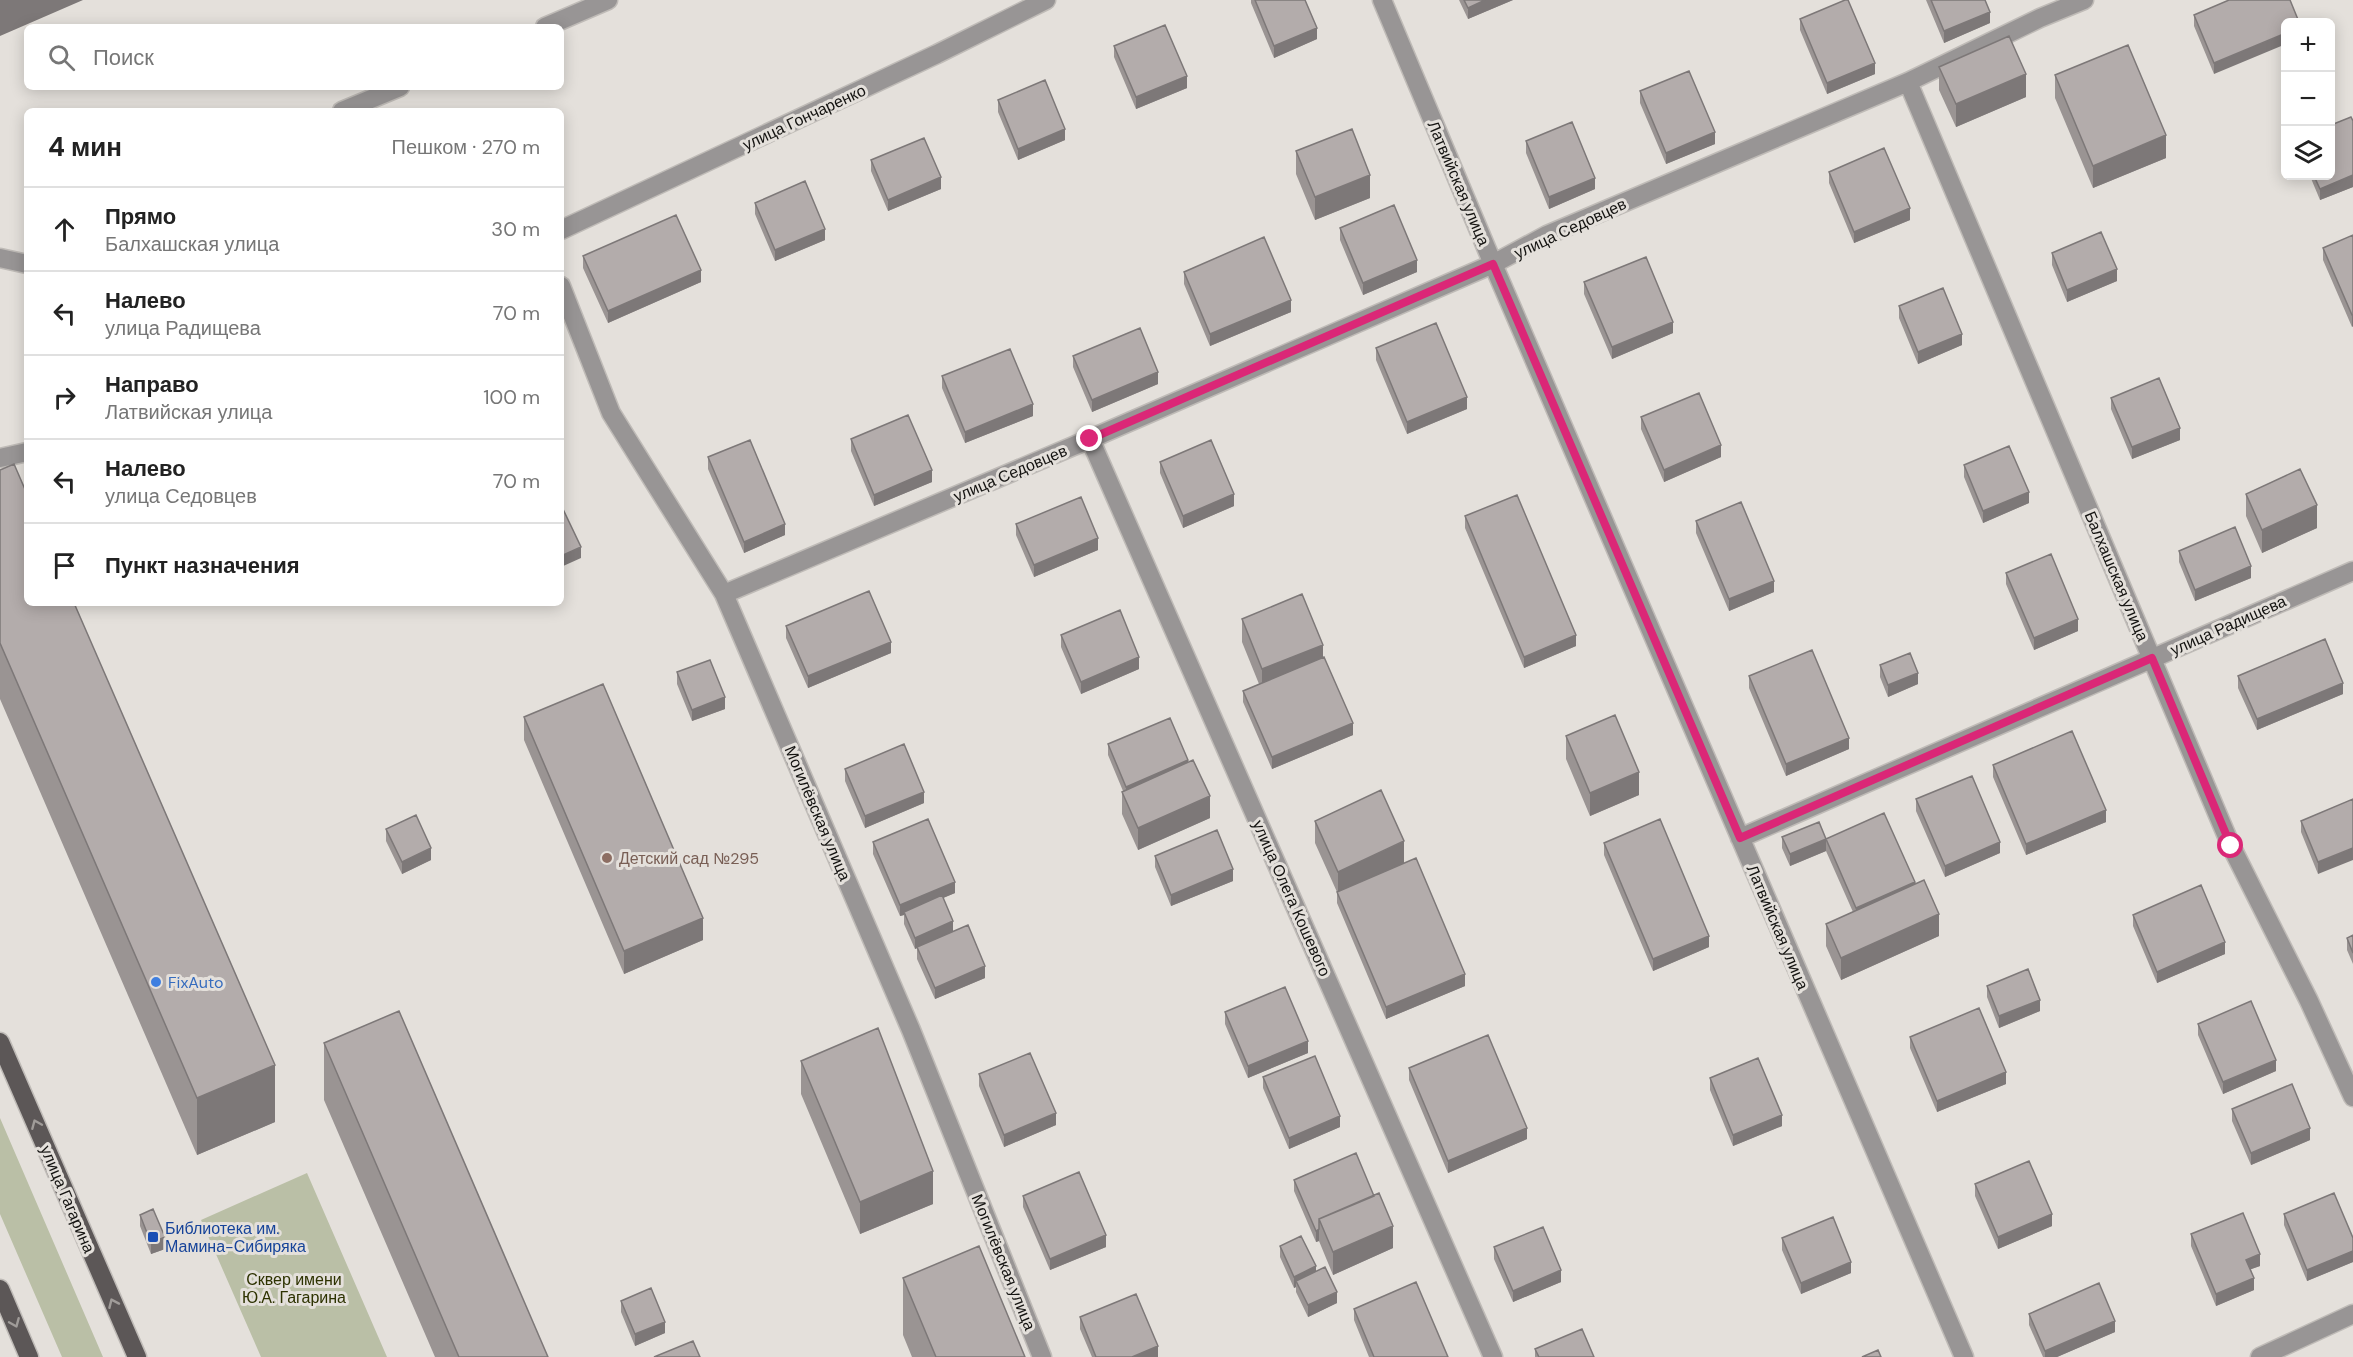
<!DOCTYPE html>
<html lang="ru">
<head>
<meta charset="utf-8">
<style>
	body { margin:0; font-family:"DM Sans",sans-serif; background:#f6f6f6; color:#222 }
	.controls { position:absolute; right:18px; top:18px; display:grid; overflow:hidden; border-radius:9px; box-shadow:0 3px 15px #0003 }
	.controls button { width:54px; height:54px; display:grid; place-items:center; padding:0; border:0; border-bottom:2px solid #e0e0e0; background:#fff; color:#222; font:30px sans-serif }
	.stop { position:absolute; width:18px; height:18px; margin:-14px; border:4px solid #db2777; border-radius:50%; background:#fff }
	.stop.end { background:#db2777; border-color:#fff; box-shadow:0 2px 6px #0008 }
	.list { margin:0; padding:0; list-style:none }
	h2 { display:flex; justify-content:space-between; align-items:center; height:78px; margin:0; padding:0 24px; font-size:26px }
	h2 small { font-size:20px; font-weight:400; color:#767676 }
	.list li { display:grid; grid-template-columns:39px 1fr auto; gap:18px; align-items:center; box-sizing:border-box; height:84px; padding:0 24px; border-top:2px solid #e0e0e0 }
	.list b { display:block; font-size:22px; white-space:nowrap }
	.list p { margin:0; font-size:20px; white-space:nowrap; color:#767676 }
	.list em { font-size:20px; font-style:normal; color:#767676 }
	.icon { flex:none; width:33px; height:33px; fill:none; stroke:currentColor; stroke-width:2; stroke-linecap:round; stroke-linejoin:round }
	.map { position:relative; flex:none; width:2353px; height:1357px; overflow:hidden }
	.search { position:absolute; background:#fff; box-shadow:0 3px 15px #0003; left:24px; top:24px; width:540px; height:66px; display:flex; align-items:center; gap:15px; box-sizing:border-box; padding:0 21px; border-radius:9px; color:#767676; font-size:22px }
	.panel { position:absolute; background:#fff; box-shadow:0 3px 15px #0003; left:24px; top:108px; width:540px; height:498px; border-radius:9px }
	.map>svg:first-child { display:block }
	.green { fill:#babfa6 }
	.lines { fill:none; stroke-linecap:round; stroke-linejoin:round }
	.minor-casing { stroke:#bfbbb7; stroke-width:21 }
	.major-casing { stroke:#bfbbb7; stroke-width:21 }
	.minor { stroke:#989595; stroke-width:18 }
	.major { stroke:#5c5757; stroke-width:18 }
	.wall { fill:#9a9493 }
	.shaded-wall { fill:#7d7878 }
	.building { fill:#b3acab; stroke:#7d7878; stroke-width:1.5 }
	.oneway { stroke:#a09c99 }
	.route { stroke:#db2777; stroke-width:8 }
	.education-dot { fill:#8d6e63; stroke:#e4e0db; stroke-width:2 }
	.shop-dot { fill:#3f7fe0; stroke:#e4e0db; stroke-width:2 }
	.transit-dot { fill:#1a4fb4; stroke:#e4e0db; stroke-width:2 }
	.labels { text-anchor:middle; stroke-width:6; stroke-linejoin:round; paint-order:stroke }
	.street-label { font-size:16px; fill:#141311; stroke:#e4e0db }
	.education-label { font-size:16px; fill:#785e54; stroke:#e4e0db; text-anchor:start }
	.shop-label { font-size:16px; fill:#366cbe; stroke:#e4e0db; text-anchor:start }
	.transit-label { font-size:16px; fill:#164399; stroke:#e4e0db; text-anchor:start }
	.park-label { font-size:16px; fill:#2d3200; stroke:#e4e0db }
</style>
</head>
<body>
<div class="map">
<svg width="2353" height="1357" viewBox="0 0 2353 1357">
	<rect width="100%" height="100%" fill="#e4e0db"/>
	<path class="green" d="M0,1118L103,1357H62L0,1214Z
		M307,1173L387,1357H261L201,1220Z"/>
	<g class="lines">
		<g class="minor-casing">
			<path id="minor" d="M1382,0L1493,264L1964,1357
				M545,27L608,0
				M1908,82L2231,846L2309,1001L2353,1097
				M342,111L400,87
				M561,230L937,54L1046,0
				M0,258L27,264
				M561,286L611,413L724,594L911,1030L1042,1357
				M1090,439L1493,1357
				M0,458L27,452
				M724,594L1090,439L1493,264L1547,235L1908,82L2040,18L2084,0
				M1740,838L2353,571
				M2260,1357L2353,1314"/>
		</g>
		<g class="major-casing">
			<path id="major" d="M0,1042L137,1357
				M0,1289L29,1357"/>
		</g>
		<use href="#minor" class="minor"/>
		<use href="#major" class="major"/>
	</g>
	<path class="wall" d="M1251,0H1305L1317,39L1274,58L1251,3Z
		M1459,0H1513L1468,19Z
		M1926,0H1985L1990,23L1944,43Z
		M2229,0L2214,74L2194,26V15Z
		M1800,19L1875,74L1827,94L1800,30Z
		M1114,46L1187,88L1136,109L1114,57Z
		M1939,67L2026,97L1956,127L1939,90Z
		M2055,75L2166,158L2093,188L2055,98Z
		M1640,91L1715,144L1666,164L1640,103Z
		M998,100L1065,140L1018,160L998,112Z
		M2353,121V187L2320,200L2310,176H2331Z
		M1526,141L1595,189L1549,209L1526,153Z
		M1296,151L1370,198L1315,220L1296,174Z
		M871,160L941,189L888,211L871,171Z
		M1829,172L1910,220L1854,243L1829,183Z
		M755,203L825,240L775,261L755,214Z
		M1340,228L1417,272L1363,295L1340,240Z
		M2353,235V326L2352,327L2323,260V248Z
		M2052,253L2117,281L2067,302L2052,265Z
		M583,256L701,282L608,323L583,268Z
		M1184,272L1291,312L1210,346L1184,284Z
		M1584,282L1673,333L1612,359L1584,294Z
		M1899,306L1962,345L1918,364L1899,318Z
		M1376,348L1467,409L1407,434L1376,360Z
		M1073,356L1158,384L1092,412L1073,367Z
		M942,376L1033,416L965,443L942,388Z
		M2111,398L2180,440L2132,459L2111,409Z
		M1641,417L1721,457L1664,482L1641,429Z
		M851,439L932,482L874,506L851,451Z
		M708,457L785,535L744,553L708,469Z
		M1160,462L1234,506L1183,528L1160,473Z
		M1964,465L2029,503L1983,523L1964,477Z
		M0,470L275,1122L197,1155L0,699Z
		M2246,494L2317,528L2262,553L2246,516Z
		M1465,516L1576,646L1524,668L1465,528Z
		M1696,521L1774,592L1729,611L1696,533Z
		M1016,524L1098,550L1034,577L1016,535Z
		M2179,551L2251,578L2195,601L2179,562Z
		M2006,573L2078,631L2034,650L2006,584Z
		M1242,619L1323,657L1353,735L1272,769L1243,702V691L1259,684L1242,642Z
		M786,626L891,653L808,688L786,638Z
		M1061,635L1139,669L1081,694L1061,647Z
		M1880,665L1918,684L1888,697L1880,677Z
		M677,672L725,709L692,721L677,684Z
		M1749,676L1849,749L1786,776L1749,688Z
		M2238,676L2343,694L2257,730L2238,688Z
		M524,717L703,940L624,974L524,740Z
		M1566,736L1639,795L1590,816L1566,759Z
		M1108,744L1188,762L1210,818L1138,850L1122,814V792L1123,791L1108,755Z
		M1993,765L2106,822L2026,855L1993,777Z
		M845,769L924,803L865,828L845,781Z
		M1916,799L2000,853L1945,877L1916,811Z
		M2353,799L2318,874L2301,832V821Z
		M1315,821L1404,863L1465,986L1386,1019L1337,903V892L1315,843Z
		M386,829L431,860L402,874L386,841Z
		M1782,837L1826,839L1915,885L1939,936L1841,980L1826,946V924L1853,912L1826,851L1790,866L1782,848Z
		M873,842L955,893L943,898L953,932L985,978L935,999L917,959V948L915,949L904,924V915L900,916L873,854Z
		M1604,843L1709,947L1653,971L1604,855Z
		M1155,856L1233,881L1171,906L1155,867Z
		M2133,915L2225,954L2157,983L2133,926Z
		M2353,935V964L2347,950V938Z
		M1987,986L2040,1011L1999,1028L1987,997Z
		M1225,1012L1308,1053L1248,1078L1225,1024Z
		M2198,1024L2276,1071L2223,1094L2198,1035Z
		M1910,1037L2006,1084L1937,1112L1910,1048Z
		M324,1043L548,1357H435L324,1100Z
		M801,1061L933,1204L860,1234L801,1094Z
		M1409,1068L1527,1139L1448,1173L1409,1080Z
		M979,1074L1056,1125L1004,1147L979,1086Z
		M1263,1077L1340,1127L1289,1149L1263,1088Z
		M1710,1078L1782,1126L1733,1146L1710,1090Z
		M2232,1109L2310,1140L2251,1165L2232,1121Z
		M1294,1180L1393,1248L1333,1275L1319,1241L1316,1242L1294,1191Z
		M1975,1184L2052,1226L1998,1249L1975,1196Z
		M1023,1196L1106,1247L1050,1270L1023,1207Z
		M2284,1214L2353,1238V1262L2307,1281L2284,1225Z
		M140,1215L165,1249L151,1254L140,1226Z
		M2191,1234L2260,1266L2251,1269L2254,1290L2216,1306L2191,1246Z
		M1782,1238L1851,1273L1801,1294L1782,1250Z
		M1280,1246L1316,1271L1337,1303L1308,1317L1296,1292V1287L1294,1288L1280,1257Z
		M1494,1247L1561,1282L1513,1302L1494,1259Z
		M903,1278L1025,1357H912L903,1335Z
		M621,1301L665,1333L635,1346L621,1312Z
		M1354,1309L1448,1357H1369L1354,1320Z
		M2029,1314L2115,1332L2057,1357H2043L2029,1325Z
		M1080,1317L1158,1357H1092L1080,1329Z
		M1535,1349L1594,1357H1535Z"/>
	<path class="shaded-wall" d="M0,0H83L0,36Z
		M1485,0H1513L1468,19V8Z
		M1990,12V23L1944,43V31Z
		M1317,28V39L1274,58V46Z
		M2286,33V44L2214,74V63Z
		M1875,63V74L1827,94V83Z
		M2026,74V97L1956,127V104Z
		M1187,76V88L1136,109V97Z
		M1065,129V140L1018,160V149Z
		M1715,132V144L1666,164V153Z
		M2166,135V158L2093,188V166Z
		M1370,175V198L1315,220V197Z
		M2353,175V187L2320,200V189Z
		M941,177V189L888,211V200Z
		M1595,178V189L1549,209V197Z
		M1910,208V220L1854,243V232Z
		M825,229V240L775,261V250Z
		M1417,260V272L1363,295V283Z
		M2117,269V281L2067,302V290Z
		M701,270V282L608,323V311Z
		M1291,300V312L1210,346V334Z
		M2352,315H2353V326L2352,327Z
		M1673,322V333L1612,359V347Z
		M1962,334V345L1918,364V352Z
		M1158,372V384L1092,412V400Z
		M1467,397V409L1407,434V422Z
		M1033,404V416L965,443V432Z
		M2180,428V440L2132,459V447Z
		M1721,445V457L1664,482V470Z
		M932,470V482L874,506V495Z
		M2029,492V503L1983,523V511Z
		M1234,494V506L1183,528V516Z
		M2317,505V528L2262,553V530Z
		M785,524V535L744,553V542Z
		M1098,538V550L1034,577V565Z
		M581,547V558L561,567V556Z
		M2251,566V578L2195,601V590Z
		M1774,581V592L1729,611V599Z
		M2078,619V631L2034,650V638Z
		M1576,635V646L1524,668V657Z
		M891,642V653L808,688V676Z
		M1323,645V667L1262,692V669Z
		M1139,657V669L1081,694V682Z
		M1918,673V684L1888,697V685Z
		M2343,683V694L2257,730V719Z
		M725,697V709L692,721V710Z
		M1353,723V735L1272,769V757Z
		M1849,738V749L1786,776V764Z
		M1188,760V772L1126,798V787Z
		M1639,772V795L1590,816V793Z
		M924,792V803L865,828V816Z
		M1210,796V818L1138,850V828Z
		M2106,810V822L2026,855V844Z
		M1826,839V851L1790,866V854Z
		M1404,841V864L1338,894V872Z
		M2000,842V853L1945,877V866Z
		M431,848V860L402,874V862Z
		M2353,848V860L2318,874V862Z
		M1233,869V881L1171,906V895Z
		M955,882V893L905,914L904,912V915L900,916V905Z
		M1915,882V894L1856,919V908Z
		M1939,914V936L1841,980V958Z
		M703,918V940L624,974V951Z
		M953,921V933L915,949V938Z
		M1709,936V947L1653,971V959Z
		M2225,942V954L2157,983V972Z
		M985,966V978L935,999V988Z
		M1465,974V986L1386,1019V1007Z
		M2040,1000V1011L1999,1028V1016Z
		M1308,1041V1053L1248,1078V1066Z
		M2276,1060V1071L2223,1094V1082Z
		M275,1065V1122L197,1155V1098Z
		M2006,1072V1084L1937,1112V1101Z
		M1056,1113V1125L1004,1147V1135Z
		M1782,1115V1126L1733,1146V1135Z
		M1340,1116V1127L1289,1149V1138Z
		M1527,1128V1139L1448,1173V1161Z
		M2310,1128V1140L2251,1165V1153Z
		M933,1171V1204L860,1234V1202Z
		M2052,1214V1226L1998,1249V1237Z
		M1393,1226V1248L1333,1275V1252Z
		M1319,1229V1241L1316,1242V1231Z
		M1106,1235V1247L1050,1270V1259Z
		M165,1237V1249L151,1254V1243Z
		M2353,1251V1262L2307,1281V1270Z
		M2260,1254V1266L2246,1271V1260Z
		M1851,1262V1273L1801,1294V1283Z
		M1316,1266V1278L1296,1281V1287L1294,1288V1277Z
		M1561,1270V1282L1513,1302V1291Z
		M2254,1278V1290L2216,1306V1294Z
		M1337,1292V1303L1308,1317V1305Z
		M2115,1321V1332L2057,1357H2045V1351Z
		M665,1322V1333L635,1346V1334Z
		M1158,1346V1357H1132Z"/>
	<path class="building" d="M1255,0H1305L1317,28L1274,46Z
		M1464,0H1485L1468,8Z
		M1845,0H1848L1875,63L1827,83L1800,19Z
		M1931,0H1985L1990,12L1944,31Z
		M2229,0H2290L2299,22H2286V33L2214,63L2194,15Z
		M1165,25L1187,76L1136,97L1114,46Z
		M2009,36L2026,74L1956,104L1939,67Z
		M2128,45L2166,135L2093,166L2055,75Z
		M1689,71L1715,132L1666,153L1640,91Z
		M1045,80L1065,129L1018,149L998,100Z
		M2351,117L2353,121V175L2320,189L2314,176H2331V125Z
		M1572,122L1595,178L1549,197L1526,141Z
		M1352,129L1370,175L1315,197L1296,151Z
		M924,138L941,177L888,200L871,160Z
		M1884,148L1910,208L1854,232L1829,172Z
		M805,181L825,229L775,250L755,203Z
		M1394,205L1417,260L1363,283L1340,228Z
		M676,215L701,270L608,311L583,256Z
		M2101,232L2117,269L2067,290L2052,253Z
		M2353,235V315H2352L2323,248Z
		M1264,237L1291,300L1210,334L1184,272Z
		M1646,257L1673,322L1612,347L1584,282Z
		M1943,288L1962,334L1918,352L1899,306Z
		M1436,323L1467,397L1407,422L1376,348Z
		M1140,328L1158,372L1092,400L1073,356Z
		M1010,349L1033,404L965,432L942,376Z
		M2159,378L2180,428L2132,447L2111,398Z
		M1699,393L1721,445L1664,470L1641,417Z
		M908,415L932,470L874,495L851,439Z
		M750,440L785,524L744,542L708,457Z
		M1211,440L1234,494L1183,516L1160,462Z
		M2009,446L2029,492L1983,511L1964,465Z
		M14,464L27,494V603H74L275,1065L197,1098L0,643V470Z
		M2300,469L2317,505L2262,530L2246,494Z
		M1517,495L1576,635L1524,657L1465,516Z
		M1081,497L1098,538L1034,565L1016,524Z
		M1741,502L1774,581L1729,599L1696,521Z
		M561,505L581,547L561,556Z
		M2235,527L2251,566L2195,590L2179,551Z
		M2051,554L2078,619L2034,638L2006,573Z
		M869,591L891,642L808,676L786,626Z
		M1302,594L1323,645L1262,669L1242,619Z
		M1120,610L1139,657L1081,682L1061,635Z
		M2325,639L2343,683L2257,719L2238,676Z
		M1812,650L1849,738L1786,764L1749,676Z
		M1910,653L1918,673L1888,685L1880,665Z
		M1324,657L1353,723L1272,757L1243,691Z
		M710,660L725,697L692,710L677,672Z
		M603,684L703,918L624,951L524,717Z
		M1615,715L1639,772L1590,793L1566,736Z
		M1170,718L1188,760L1126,787L1108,744Z
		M2072,731L2106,810L2026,844L1993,765Z
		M904,744L924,792L865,816L845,769Z
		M1193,760L1210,796L1138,828L1122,792Z
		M1972,776L2000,842L1945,866L1916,799Z
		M1381,790L1404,841L1338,872L1315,821Z
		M2353,799V848L2318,862L2301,821Z
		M1884,813L1915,882L1856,908L1826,839L1790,854L1782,837L1819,822L1826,839Z
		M416,815L431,848L402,862L386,829Z
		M928,819L955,882L900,905L873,842Z
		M1660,819L1709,936L1653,959L1604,843Z
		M1217,830L1233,869L1171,895L1155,856Z
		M1416,858L1465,974L1386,1007L1337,892Z
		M1924,880L1939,914L1841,958L1826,924Z
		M2201,885L2225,942L2157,972L2133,915Z
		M942,895L953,921L915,938L904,912Z
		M968,925L985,966L935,988L917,947Z
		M2353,935V953L2347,938Z
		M2028,969L2040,1000L1999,1016L1987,986Z
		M1285,987L1308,1041L1248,1066L1225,1012Z
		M2251,1001L2276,1060L2223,1082L2198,1024Z
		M1979,1008L2006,1072L1937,1101L1910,1037Z
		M399,1011L548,1357H459L324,1043Z
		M878,1028L933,1171L860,1202L801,1061Z
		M1488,1035L1527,1128L1448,1161L1409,1068Z
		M1030,1053L1056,1113L1004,1135L979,1074Z
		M1315,1056L1340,1116L1289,1138L1263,1077Z
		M1758,1058L1782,1115L1733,1135L1710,1078Z
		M2292,1084L2310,1128L2251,1153L2232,1109Z
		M1356,1153L1374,1196L1319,1219V1229L1316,1231L1294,1180Z
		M2029,1161L2052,1214L1998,1237L1975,1184Z
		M1079,1172L1106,1235L1050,1259L1023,1196Z
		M1379,1193L1393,1226L1333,1252L1319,1219Z
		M2334,1193L2353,1238V1251L2307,1270L2284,1214Z
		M153,1209L165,1237L151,1243L140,1215Z
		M2243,1213L2260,1254L2246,1260L2254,1278L2216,1294L2191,1234Z
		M1833,1217L1851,1262L1801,1283L1782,1238Z
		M1543,1227L1561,1270L1513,1291L1494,1247Z
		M1301,1236L1316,1266L1294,1277L1280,1246Z
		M979,1246L1025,1357H936L903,1278Z
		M1325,1267L1337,1292L1308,1305L1296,1281Z
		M1416,1282L1448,1357H1374L1354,1309Z
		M2099,1283L2115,1321L2045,1351L2029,1314Z
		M651,1288L665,1322L635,1334L621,1301Z
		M1136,1294L1158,1346L1132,1357H1096L1080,1317Z
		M1582,1329L1594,1357H1539L1535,1349Z
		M693,1341L700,1357H654Z
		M1878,1350L1881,1357H1862Z"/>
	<defs><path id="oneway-chevron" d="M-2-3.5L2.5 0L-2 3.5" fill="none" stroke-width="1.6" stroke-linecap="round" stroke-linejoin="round" transform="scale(1.5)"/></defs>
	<g class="oneway">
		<use href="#oneway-chevron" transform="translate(36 1124) rotate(-113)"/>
		<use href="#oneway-chevron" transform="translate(113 1303) rotate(-114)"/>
		<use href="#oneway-chevron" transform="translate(15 1323) rotate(67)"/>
	</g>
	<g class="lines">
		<path class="route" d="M1090,439L1493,264L1740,838L2152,658L2231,846"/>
	</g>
	<circle class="education-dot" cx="607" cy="858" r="6"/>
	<circle class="shop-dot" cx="156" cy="982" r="6"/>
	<rect class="transit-dot" x="147" y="1231" width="12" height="12" rx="3"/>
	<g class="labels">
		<g class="street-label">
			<text transform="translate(804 117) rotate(-25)" y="6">улица Гончаренко</text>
			<text transform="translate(1459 183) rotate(67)" y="6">Латвийская улица</text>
			<text transform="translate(1570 228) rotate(-25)" y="6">улица Седовцев</text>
			<text transform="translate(1010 473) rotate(-23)" y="6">улица Седовцев</text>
			<text transform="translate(2117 576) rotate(67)" y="6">Балхашская улица</text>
			<text transform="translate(2228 625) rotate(-24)" y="6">улица Радищева</text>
			<text transform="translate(818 813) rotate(67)" y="6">Могилёвская улица</text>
			<text transform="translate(1292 898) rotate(66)" y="6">улица Олега Кошевого</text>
			<text transform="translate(1778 927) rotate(67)" y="6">Латвийская улица</text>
			<text transform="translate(68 1199) rotate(67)" y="6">улица Гагарина</text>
			<text transform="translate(1004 1262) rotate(68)" y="6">Могилёвская улица</text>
		</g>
		<g class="education-label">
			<text x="619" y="864">Детский сад №295</text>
		</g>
		<g class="shop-label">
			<text x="168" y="988">FixAuto</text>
		</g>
		<g class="transit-label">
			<text x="165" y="1234">Библиотека им.<tspan x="165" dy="18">Мамина-Сибиряка</tspan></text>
		</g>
		<g class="park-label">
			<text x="294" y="1285">Сквер имени<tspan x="294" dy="18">Ю.А. Гагарина</tspan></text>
		</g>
	</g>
</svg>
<div class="controls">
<button>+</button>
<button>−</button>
<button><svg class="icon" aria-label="layers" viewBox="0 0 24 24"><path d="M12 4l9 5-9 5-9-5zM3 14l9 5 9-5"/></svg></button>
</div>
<div class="stop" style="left:2231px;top:846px"></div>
<div class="stop end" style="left:1090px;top:439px"></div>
<div class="search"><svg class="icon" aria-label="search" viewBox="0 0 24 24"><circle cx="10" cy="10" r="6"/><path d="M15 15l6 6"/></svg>Поиск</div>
<section class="panel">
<h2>4 мин<small>Пешком · 270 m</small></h2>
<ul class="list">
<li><svg class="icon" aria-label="ahead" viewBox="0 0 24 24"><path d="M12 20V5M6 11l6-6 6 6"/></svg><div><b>Прямо</b><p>Балхашская улица</p></div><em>30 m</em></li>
<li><svg class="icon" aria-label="left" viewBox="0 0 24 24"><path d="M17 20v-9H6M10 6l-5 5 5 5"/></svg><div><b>Налево</b><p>улица Радищева</p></div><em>70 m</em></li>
<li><svg class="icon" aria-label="right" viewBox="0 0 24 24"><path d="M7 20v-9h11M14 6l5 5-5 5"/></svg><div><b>Направо</b><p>Латвийская улица</p></div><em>100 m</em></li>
<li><svg class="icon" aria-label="left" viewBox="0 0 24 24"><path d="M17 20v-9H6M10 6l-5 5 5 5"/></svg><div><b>Налево</b><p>улица Седовцев</p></div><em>70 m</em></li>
<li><svg class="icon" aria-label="arrive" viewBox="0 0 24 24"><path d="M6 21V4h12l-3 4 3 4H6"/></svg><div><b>Пункт назначения</b></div></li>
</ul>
</section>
</div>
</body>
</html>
